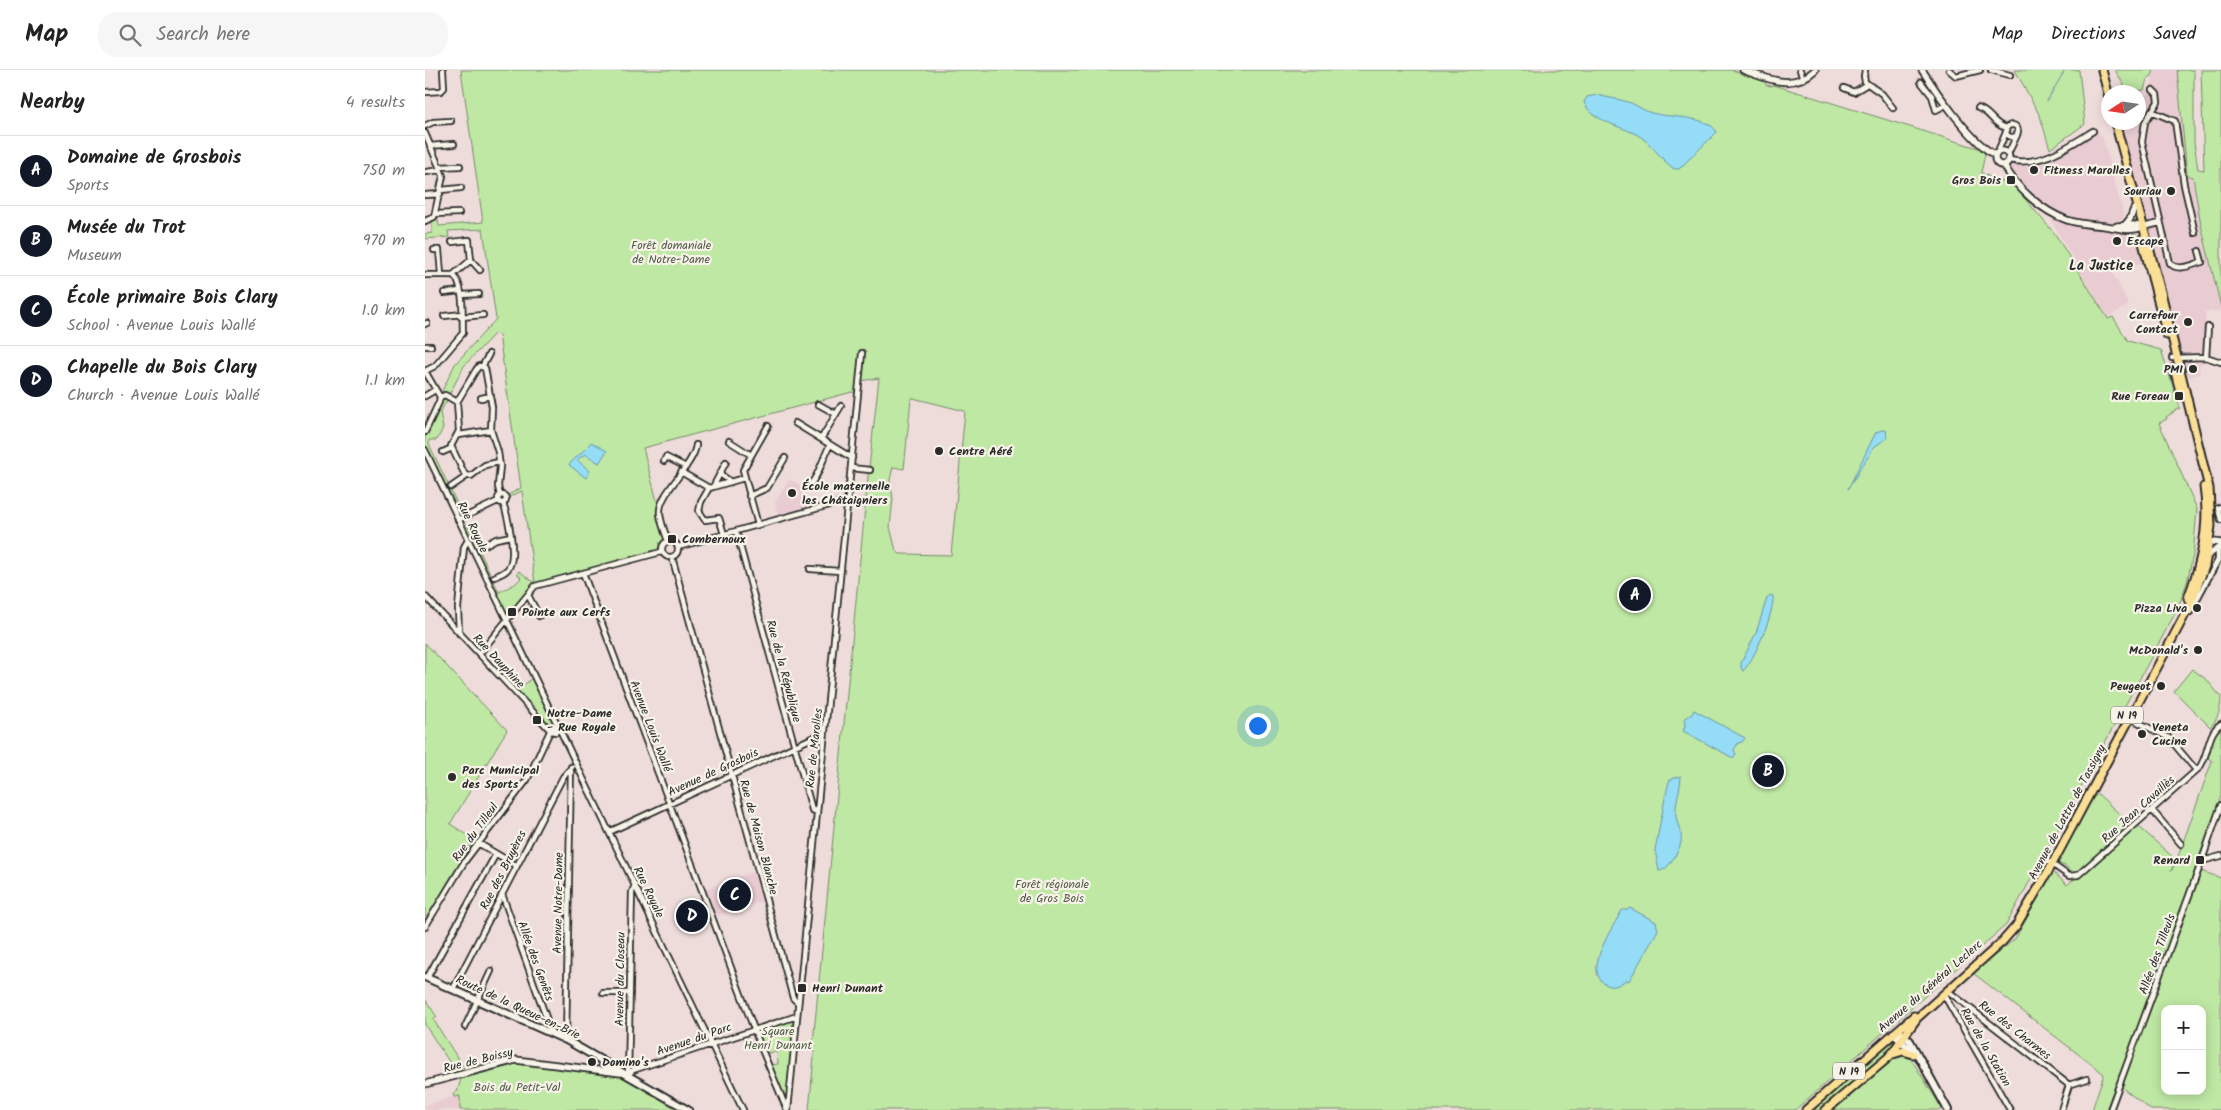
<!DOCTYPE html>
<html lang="en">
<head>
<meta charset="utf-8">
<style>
	body { margin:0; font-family:Kalam,sans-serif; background:#f6f6f6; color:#222 }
	.controls { position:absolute; right:15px; bottom:15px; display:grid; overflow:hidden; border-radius:10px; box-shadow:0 2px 12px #0003 }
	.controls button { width:45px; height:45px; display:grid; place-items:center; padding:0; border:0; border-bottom:1px solid #e0e0e0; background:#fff; color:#222; font:25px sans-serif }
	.compass { position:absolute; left:1676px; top:15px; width:45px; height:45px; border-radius:50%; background:#fff; box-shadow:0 2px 12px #0003; rotate:258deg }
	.you { position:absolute; left:832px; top:655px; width:18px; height:18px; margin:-12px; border:4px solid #fff; border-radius:50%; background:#1a73e8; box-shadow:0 0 0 8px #1a73e833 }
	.badge { display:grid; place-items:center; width:32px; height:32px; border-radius:50%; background:#111827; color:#fff; font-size:16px; font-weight:700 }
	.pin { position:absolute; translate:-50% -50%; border:2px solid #fff; box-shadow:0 1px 5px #0006 }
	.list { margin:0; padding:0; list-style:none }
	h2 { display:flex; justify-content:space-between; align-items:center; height:65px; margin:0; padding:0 20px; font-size:21px }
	h2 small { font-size:16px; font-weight:400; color:#767676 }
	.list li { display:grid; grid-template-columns:32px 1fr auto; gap:15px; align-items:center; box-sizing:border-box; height:70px; padding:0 20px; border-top:1px solid #e0e0e0 }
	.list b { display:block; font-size:19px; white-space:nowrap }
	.list p { margin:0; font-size:16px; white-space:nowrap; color:#767676 }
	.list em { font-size:16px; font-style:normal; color:#767676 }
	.icon { flex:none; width:28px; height:28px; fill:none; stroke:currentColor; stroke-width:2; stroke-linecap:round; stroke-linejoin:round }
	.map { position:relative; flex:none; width:1796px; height:1040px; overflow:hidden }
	header { display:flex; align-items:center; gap:30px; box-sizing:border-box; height:70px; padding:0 25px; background:#fff; border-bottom:1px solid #e0e0e0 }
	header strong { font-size:24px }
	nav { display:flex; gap:28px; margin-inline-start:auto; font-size:18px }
	.search { width:350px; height:45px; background:#f6f6f6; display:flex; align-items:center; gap:12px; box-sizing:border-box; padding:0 18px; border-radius:20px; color:#767676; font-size:19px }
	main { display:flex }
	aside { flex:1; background:#fff }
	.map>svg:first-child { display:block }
	.built { fill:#e8ccd2 }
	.green { fill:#bfe8a4; stroke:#758a68; fill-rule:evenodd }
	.water { fill:#95dcf7; stroke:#6b95a5 }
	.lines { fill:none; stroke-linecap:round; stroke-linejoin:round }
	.stream { stroke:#6b95a5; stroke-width:1 }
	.minor-casing { stroke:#2b2b2b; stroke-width:8 }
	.tertiary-casing { stroke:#2b2b2b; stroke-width:9 }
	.secondary-casing { stroke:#2b2b2b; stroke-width:10 }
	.primary-casing { stroke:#2b2b2b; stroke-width:11 }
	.minor { stroke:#f7f3e8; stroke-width:4.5 }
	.tertiary { stroke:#f7f3e8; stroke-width:5.5 }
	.secondary { stroke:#f7f3e8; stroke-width:6 }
	.primary { stroke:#fbdf96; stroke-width:7 }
	.poi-dot { fill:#2b2b2b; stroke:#f7f3e8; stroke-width:2 }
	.labels { text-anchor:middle; stroke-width:4.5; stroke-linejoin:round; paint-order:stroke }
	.shield { fill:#f7f3e8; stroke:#686764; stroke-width:1 }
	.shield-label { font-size:11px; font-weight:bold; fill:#2b2b2b }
	.poi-label { font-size:12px; font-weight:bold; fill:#2b2b2b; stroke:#f7f3e8; text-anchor:start }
	.park-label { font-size:12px; fill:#505a49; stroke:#f7f3e8 }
	.street-label { font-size:12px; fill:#2b2b2b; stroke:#f7f3e8 }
	.neighbourhood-label { font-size:14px; font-weight:bold; fill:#2b2b2b; stroke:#f7f3e8 }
</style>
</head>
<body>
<header>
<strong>Map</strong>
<div class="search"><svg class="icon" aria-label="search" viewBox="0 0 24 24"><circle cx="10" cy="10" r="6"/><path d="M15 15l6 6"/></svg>Search here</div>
<nav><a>Map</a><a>Directions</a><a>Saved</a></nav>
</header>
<main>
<aside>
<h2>Nearby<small>4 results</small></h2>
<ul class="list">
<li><span class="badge">A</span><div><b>Domaine de Grosbois</b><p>Sports</p></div><em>750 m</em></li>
<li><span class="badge">B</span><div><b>Musée du Trot</b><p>Museum</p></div><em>970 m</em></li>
<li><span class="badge">C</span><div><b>École primaire Bois Clary</b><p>School · Avenue Louis Wallé</p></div><em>1.0 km</em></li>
<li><span class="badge">D</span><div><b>Chapelle du Bois Clary</b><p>Church · Avenue Louis Wallé</p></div><em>1.1 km</em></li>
</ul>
</aside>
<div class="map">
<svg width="1796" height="1040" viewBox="0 0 1796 1040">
	<rect width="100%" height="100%" fill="#eedcdb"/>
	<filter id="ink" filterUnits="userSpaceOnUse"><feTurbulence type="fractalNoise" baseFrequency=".02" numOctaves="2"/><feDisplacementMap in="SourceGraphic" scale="10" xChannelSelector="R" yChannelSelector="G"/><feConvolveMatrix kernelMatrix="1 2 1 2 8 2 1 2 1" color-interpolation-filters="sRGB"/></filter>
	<g filter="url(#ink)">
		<path class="built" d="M1729,0H1754L1761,66L1776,155L1796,237V241L1780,242L1781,257L1778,283H1759L1752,273L1724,160L1727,157L1720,147L1698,60L1704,53L1714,52L1715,34L1725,21Z
			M1672,61L1678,68L1699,146L1696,151L1702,164L1712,175L1718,193L1686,199L1704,235L1682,248L1627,152L1629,141L1616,133L1583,97V95L1616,94L1630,89Z
			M1756,289H1776L1777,294L1774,295L1775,304L1761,308Z
			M364,409L376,416L382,439L353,446L350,433Z
			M330,802L338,831L291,846L281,819L305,809Z
			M35,1025V1040H0V1035Z"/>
		<path class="green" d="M36,0H1307L1340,12L1341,15L1346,16L1349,15L1556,79L1560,84L1556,103L1568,108L1567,112L1569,113L1571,109L1588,115L1630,164L1683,249L1688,247L1703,271L1736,280L1755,338L1741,347L1742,349L1734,353L1772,439L1768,485L1762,512L1753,538L1581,855L1370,1040H384L390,976L388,973L443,407L454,308L436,311L432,323L427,322L218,378L241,465L236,480L110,514L85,542L81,544L38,456L42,454L74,522L90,514L96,508L92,503L94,501L110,513L97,421L84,427L83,425L96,418L74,265L70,263L39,296L24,325L17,321L30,294L71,249L58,159L23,161L24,167L0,169V164L7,163V152L12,145L14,156L58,152ZM488,328L540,341L526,485L475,484L471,481L465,457L468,429L465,410L468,397L479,399L486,329Z
			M1590,0H1654L1660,54L1625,79L1615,46Z
			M1690,0H1729L1727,6L1722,9L1719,20L1703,22Z
			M1752,0H1769V72L1773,99L1779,100L1776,0H1796V237L1776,155L1768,107L1762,105Z
			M19,328L23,329L15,342L18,358L12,370H4V374L35,440L32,442L0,377V366Z
			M0,573L82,660L25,754L49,769L0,850Z
			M1767,599L1782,610L1796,627C1796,637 1793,651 1785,657L1749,621Z
			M107,608L127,651V656H123L91,622Z
			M1796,655V726L1770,799L1796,808V1040H1726L1691,1013L1681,1040H1667L1679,1004L1548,903L1590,869L1628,802L1642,815L1649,809L1647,802H1644L1642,797L1633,793L1663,731L1673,724L1706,755L1711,754L1751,790L1746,801L1751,792L1787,691L1782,687L1790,663ZM1740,939H1777V1021H1740Z
			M0,929L12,947L8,949L40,1000L25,1004L27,996L0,955Z
			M366,950L369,951L361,1031H359L346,995L353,994L352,982L341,983L333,962Z
			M1467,967L1472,972L1458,987L1402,1036L1397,1040H1385Z
			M1477,983L1482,984L1486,989L1518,1040H1403L1469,987Z
			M91,994L189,1004L205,1010L256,1040H35V1026L29,1027L28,1023L32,1022L36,1009Z"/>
		<path class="water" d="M1172,25C1183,28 1195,29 1206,33C1213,36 1219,41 1227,43C1244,48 1282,45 1292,62L1254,99H1249C1235,89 1226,72 1211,64C1195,56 1165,50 1159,32L1162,27Z
			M1457,360H1461L1462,368L1449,377L1423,419L1451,362Z
			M166,372L182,381L174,393L160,384L152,390L165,401L161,408L144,395C150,387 159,382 166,372Z
			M1345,525L1348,526C1350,541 1329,591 1318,601L1316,598V593L1331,563L1342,528Z
			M1269,640L1320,668L1317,672L1313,673L1309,680L1311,684L1308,688L1258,661L1260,656L1259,649L1267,644Z
			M1256,706C1256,717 1252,726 1251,737C1249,761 1266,763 1248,789C1244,795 1241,800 1234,801L1230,780L1239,733L1244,711L1249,708Z
			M1205,838L1231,852L1233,860L1204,911L1201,910C1194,915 1188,919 1180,914C1157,900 1189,856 1197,840H1202Z"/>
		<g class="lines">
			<path class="stream" d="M1622,31L1640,0"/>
			<g class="minor-casing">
				<path id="minor" d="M1375,0L1378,9
					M1440,0L1439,6L1440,12L1457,24L1468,38
					M1524,0L1531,6L1555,0
					M1566,0L1585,5
					M1496,12L1507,26L1511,40L1521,35
					M1419,18L1429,22L1442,14
					M1728,20L1732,24L1733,32L1720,52L1717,72L1745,193C1752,202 1767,195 1777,192L1774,181
					M0,22L16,21L19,18L18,0
					M1553,38C1567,43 1566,53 1581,58
					M1726,41L1750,51L1759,115L1770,163
					M1581 61a6 6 0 1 1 12 0a6 6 0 1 1-12 0Z
					M0,56L8,52L26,51
					M0,63L18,106L9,147L0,151
					M5,76L29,74
					M1573,81L1581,62
					M1583,84L1592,65
					M1584,90C1615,97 1642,77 1668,61
					M14,97L35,96
					M1,102L16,100
					M16,120L36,118
					M0,125L15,124
					M10,144L34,143
					M1718,157L1735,153
					M27,172L44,170L46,190L28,205
					M9,180H14L16,204
					M46,190L55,200
					M0,205H28C40,214 37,249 38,263L10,296L0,301L15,327
					M19,223L35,221
					M36,225L54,224
					M19,246L37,244
					M36,247L58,245
					M0,254L2,253
					M0,276H6
					M1781,287L1796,292
					M1747,288L1781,287L1783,257
					M57,297L64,284
					M0,326L10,320
					M15,327L20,325L32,332L34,361L26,376L40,405L46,406L60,395L74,392
					M56,328L66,326
					M32,332L51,300L54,296L60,298L67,337L66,360L73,382L75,396L73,416L75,426
					M393,334L411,344
					M370,353L427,388
					M0,362L14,332L15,327
					M34,365L66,360
					M396,369L416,336
					M304,371L326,385
					M0,380L318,1040
					M18,382L27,378
					M239,391L241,387L261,397
					M426,398L445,400
					M256,402L284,418
					M295,404L306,412
					M386,413C393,408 399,385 405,375
					M26,417L42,406
					M288,417L319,408
					M73 429a4 4 0 1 1 8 0a4 4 0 1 1-8 0Z
					M324,426L342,418L360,388
					M1796,437L1793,438L1796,450
					M33,450L73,431
					M333,455L318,400L343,356
					M311,461L386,736L387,740L392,742
					M299,464L294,448L280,450L274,441L276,432L284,418L288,417L301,392
					M237 479a8 8 0 1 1 16 0a8 8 0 1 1-16 0Z
					M243,471C240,463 236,453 235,444C232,424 269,396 271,375
					M60,475L71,469L86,466
					M253,477L423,430
					M247,487L368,928L373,933
					M385,499L415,501
					M158,503L335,975L362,1040
					M69,507C75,504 83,502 85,495C91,481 83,447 78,433
					M103,525L114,546
					M0,526L126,661L131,662L134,659
					M1765,542L1793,490V478
					M34,563L33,538L39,477L43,470
					M54,584L110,516L236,482
					M1705,648L1744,668L1771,700
					M1727,740L1756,774
					M184,762L400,662
					M53,773L92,796
					M1777,791L1796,786
					M1624,792L1644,806L1653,805L1774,698C1784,686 1782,662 1796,654
					M77,824L127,964
					M0,857L40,791L102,710L126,659L133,656
					M2,908L71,784
					M28,919L138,707L147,697
					M1523,921L1644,1015
					M178,923H205
					M1519,925L1585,1040
					M40,957L66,901
					M141,970L146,697
					M203,1005L207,822L210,815
					M203,1005L208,1000L372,946
					M1644,1015L1662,1009
					M363,1040L437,283
					M1636,1040L1644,1015
					M1685,1040L1775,796L1796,735"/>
			</g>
			<g class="tertiary-casing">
				<path id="tertiary" d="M1318,0C1343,9 1368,21 1390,0
					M1497,0C1511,22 1547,73 1570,85
					M1570 88a7 7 0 1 1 14 0a7 7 0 1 1-14 0Z
					M1579,95C1591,118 1617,141 1642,150C1654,154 1668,155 1680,156C1693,158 1705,162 1718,157
					M1700,155L1705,149L1709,139
					M1692,156L1708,155L1718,157
					M1781,471L1796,473
					M1782,486L1796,476
					M0,1014L91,990L196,1003"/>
			</g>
			<g class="secondary-casing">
				<path id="secondary" d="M0,907L141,970L263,1040
					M1473,960L1485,971L1523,1040
					M1468,963L1487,982
					M176,991L183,1000"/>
			</g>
			<g class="primary-casing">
				<path id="primary" d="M1677,0L1684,27
					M1717,169L1742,265
					M1749,298L1755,321
					M1763,528C1777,492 1785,455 1779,417
					M1465,985L1478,981L1488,984
					M1381,1040L1489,946
					M1401,1040L1465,986L1492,948L1577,872L1591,856L1624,800L1744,575L1765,535L1780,496L1786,456L1784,418L1736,222L1690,52"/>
			</g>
			<use href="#minor" class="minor"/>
			<use href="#tertiary" class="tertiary"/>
			<use href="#secondary" class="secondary"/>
			<use href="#primary" class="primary"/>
		</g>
	</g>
	<g class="poi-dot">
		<circle cx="1609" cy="100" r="5"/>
		<rect x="1581" y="105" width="10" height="10" rx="2.5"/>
		<circle cx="1746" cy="121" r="5"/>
		<circle cx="1692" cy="171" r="5"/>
		<circle cx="1763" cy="252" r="5"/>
		<circle cx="1768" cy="299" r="5"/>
		<rect x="1749" y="321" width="10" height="10" rx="2.5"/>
		<circle cx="514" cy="381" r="5"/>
		<circle cx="367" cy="423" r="5"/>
		<rect x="242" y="464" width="10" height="10" rx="2.5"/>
		<circle cx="1772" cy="538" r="5"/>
		<rect x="82" y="537" width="10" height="10" rx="2.5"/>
		<circle cx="1773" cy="580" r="5"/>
		<circle cx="1736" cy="616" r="5"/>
		<rect x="107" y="645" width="10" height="10" rx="2.5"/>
		<circle cx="1717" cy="664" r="5"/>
		<circle cx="27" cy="707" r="5"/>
		<rect x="1770" y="785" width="10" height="10" rx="2.5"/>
		<rect x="372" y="913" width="10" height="10" rx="2.5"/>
		<circle cx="167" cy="992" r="5"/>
	</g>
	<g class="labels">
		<g class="shield">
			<rect x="1686" y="636.5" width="32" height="17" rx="4"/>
			<rect x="1408" y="992.5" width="32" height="17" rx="4"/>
		</g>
		<g class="shield-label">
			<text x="1702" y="649">N 19</text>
			<text x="1424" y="1005">N 19</text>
		</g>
		<g class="poi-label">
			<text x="1619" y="104">Fitness Marolles</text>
			<text x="1576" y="114" text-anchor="end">Gros Bois</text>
			<text x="1736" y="125" text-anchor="end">Souriau</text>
			<text x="1702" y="175">Escape</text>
			<text x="1753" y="249" text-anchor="end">Carrefour<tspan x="1753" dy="14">Contact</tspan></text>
			<text x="1758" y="303" text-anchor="end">PMI</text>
			<text x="1744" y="330" text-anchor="end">Rue Foreau</text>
			<text x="524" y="385">Centre Aéré</text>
			<text x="377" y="420">École maternelle<tspan x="377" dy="14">les Châtaigniers</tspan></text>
			<text x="257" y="473">Combernoux</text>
			<text x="1762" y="542" text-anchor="end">Pizza Liva</text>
			<text x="97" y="546">Pointe aux Cerfs</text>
			<text x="1763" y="584" text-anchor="end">McDonald's</text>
			<text x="1726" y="620" text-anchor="end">Peugeot</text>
			<text x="122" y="647">Notre-Dame<tspan x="122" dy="14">- Rue Royale</tspan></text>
			<text x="1727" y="661">Veneta<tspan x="1727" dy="14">Cucine</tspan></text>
			<text x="37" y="704">Parc Municipal<tspan x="37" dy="14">des Sports</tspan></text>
			<text x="1765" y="794" text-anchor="end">Renard</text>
			<text x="387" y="922">Henri Dunant</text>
			<text x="177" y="996">Domino's</text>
		</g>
		<g class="park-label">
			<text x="246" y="179">Forêt domaniale<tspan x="246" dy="14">de Notre-Dame</tspan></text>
			<text x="627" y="818">Forêt régionale<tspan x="627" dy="14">de Gros Bois</tspan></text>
			<text x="353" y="965">Square<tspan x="353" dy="14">Henri Dunant</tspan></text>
			<text x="92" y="1021">Bois du Petit-Val</text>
		</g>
		<g class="street-label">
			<text transform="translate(48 457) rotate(64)" y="4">Rue Royale</text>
			<text transform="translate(74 591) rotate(47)" y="4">Rue Dauphine</text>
			<text transform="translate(359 601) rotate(75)" y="4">Rue de la République</text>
			<text transform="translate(226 656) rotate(69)" y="4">Avenue Louis Wallé</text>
			<text transform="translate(389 678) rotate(-84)" y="4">Rue de Marolles</text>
			<text transform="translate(288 702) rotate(-25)" y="4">Avenue de Grosbois</text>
			<text transform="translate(1713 739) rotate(-42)" y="4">Rue Jean Cavaillès</text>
			<text transform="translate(1642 742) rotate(-62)" y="4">Avenue de Lattre de Tassigny</text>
			<text transform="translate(50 762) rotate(-54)" y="4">Rue du Tilleul</text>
			<text transform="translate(334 767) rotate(75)" y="4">Rue de Maison Blanche</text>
			<text transform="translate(78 800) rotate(-63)" y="4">Rue des Bruyères</text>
			<text transform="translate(224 822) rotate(64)" y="4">Rue Royale</text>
			<text transform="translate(133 833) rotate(-89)" y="4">Avenue Notre-Dame</text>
			<text transform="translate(1732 884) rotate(-70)" y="4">Allée des Tilleuls</text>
			<text transform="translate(111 891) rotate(70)" y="4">Allée des Genêts</text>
			<text transform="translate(195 909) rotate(-89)" y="4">Avenue du Closeau</text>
			<text transform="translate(1505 916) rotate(-41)" y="4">Avenue du Général Leclerc</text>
			<text transform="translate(93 937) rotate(25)" y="4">Route de la Queue-en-Brie</text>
			<text transform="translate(1590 960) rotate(38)" y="4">Rue des Charmes</text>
			<text transform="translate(269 969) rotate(-19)" y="4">Avenue du Parc</text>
			<text transform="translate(1561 977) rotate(60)" y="4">Rue de la Station</text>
			<text transform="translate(53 990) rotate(-14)" y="4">Rue de Boissy</text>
		</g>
		<g class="neighbourhood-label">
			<text x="1676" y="200">La Justice</text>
		</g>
	</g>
</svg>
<div class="controls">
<button>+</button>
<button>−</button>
</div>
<svg class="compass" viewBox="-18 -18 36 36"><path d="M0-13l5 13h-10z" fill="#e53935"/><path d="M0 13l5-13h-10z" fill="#767676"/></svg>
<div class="you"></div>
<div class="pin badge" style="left:1210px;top:525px">A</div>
<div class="pin badge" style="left:1343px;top:701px">B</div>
<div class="pin badge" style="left:310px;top:825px">C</div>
<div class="pin badge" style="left:267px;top:846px">D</div>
</div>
</main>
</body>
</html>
